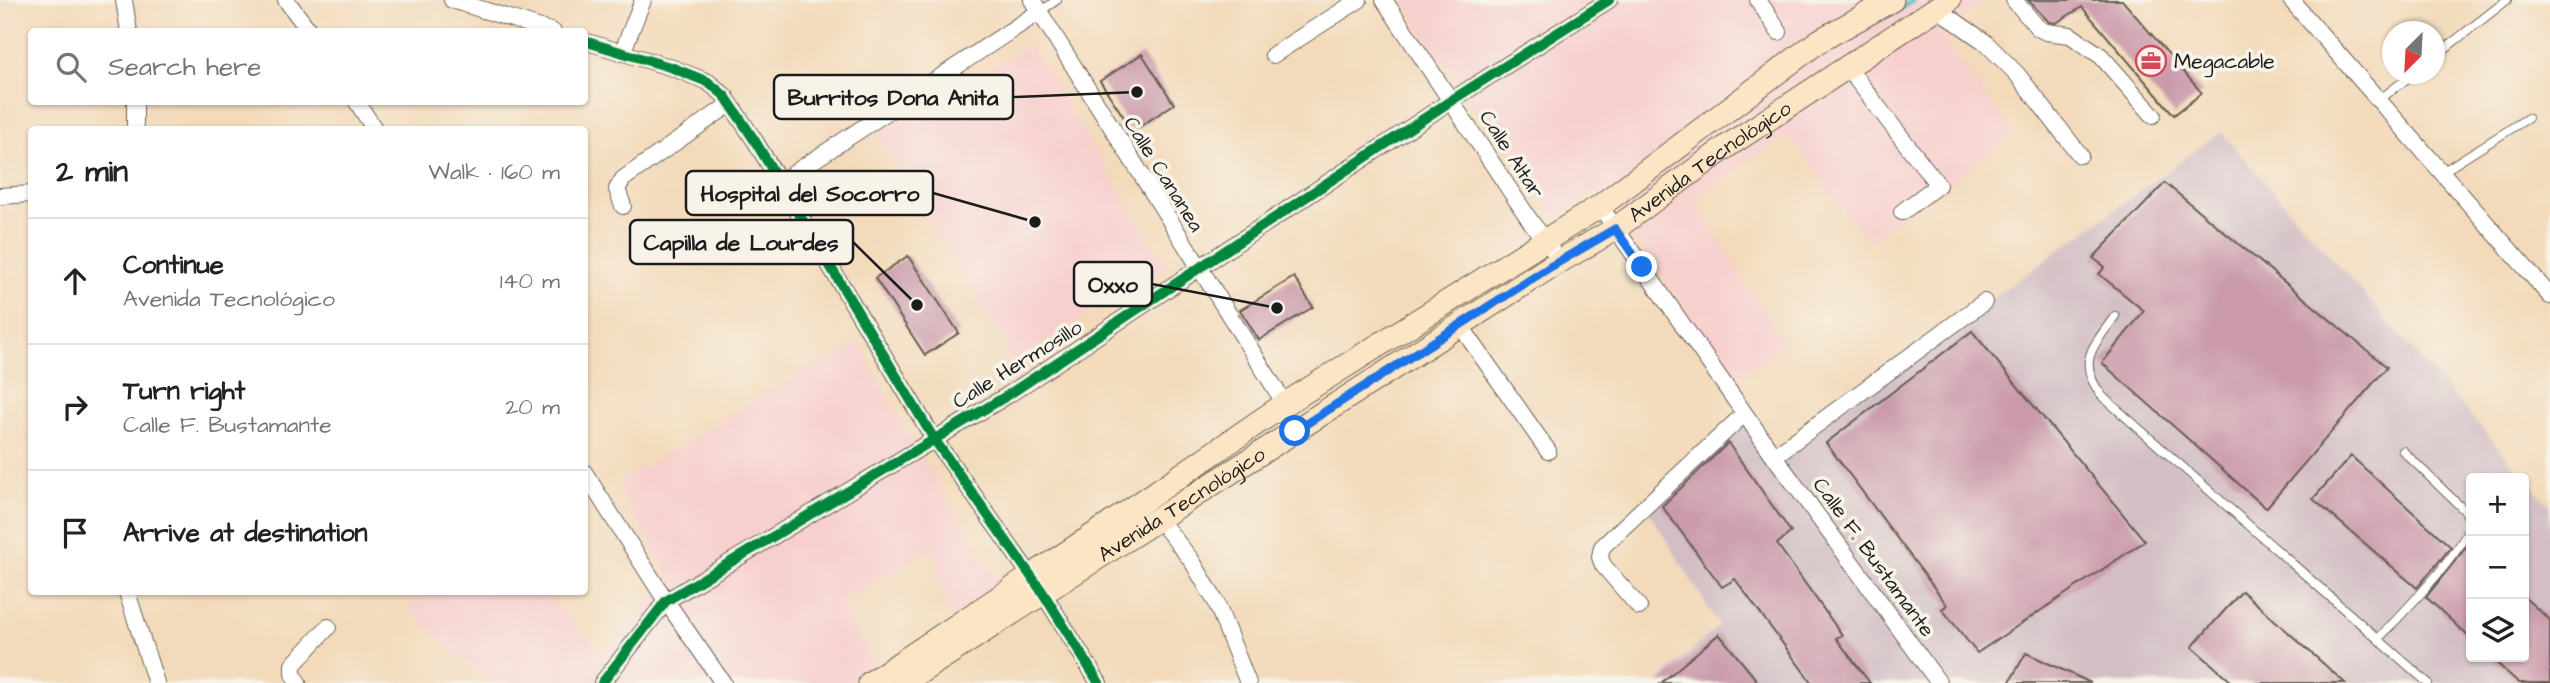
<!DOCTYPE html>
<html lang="en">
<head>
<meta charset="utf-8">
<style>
	body { margin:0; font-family:"Architects Daughter",sans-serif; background:#f6f6f6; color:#222 }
	.controls { position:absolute; right:21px; bottom:21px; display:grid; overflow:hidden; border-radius:7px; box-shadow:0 2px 5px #0004 }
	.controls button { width:63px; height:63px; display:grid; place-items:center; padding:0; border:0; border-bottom:2px solid #e0e0e0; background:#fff; color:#222; font:35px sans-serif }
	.compass { position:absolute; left:2382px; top:21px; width:63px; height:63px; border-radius:50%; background:#fff; box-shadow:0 2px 5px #0004; rotate:204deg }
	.stop { position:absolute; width:21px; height:21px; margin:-16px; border:5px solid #1a73e8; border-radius:50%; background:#fff }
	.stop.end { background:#1a73e8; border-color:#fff; box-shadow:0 2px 7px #0008 }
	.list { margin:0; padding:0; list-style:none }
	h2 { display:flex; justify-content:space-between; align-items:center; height:91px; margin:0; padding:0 28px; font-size:30px }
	h2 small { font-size:23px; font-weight:400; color:#767676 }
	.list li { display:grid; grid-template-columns:46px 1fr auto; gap:21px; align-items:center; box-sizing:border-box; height:126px; padding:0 28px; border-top:2px solid #e0e0e0 }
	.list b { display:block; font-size:26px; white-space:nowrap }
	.list p { margin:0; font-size:23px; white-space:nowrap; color:#767676 }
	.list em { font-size:23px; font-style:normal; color:#767676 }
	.icon { flex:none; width:38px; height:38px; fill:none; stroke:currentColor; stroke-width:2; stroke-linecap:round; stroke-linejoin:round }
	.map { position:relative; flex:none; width:2550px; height:683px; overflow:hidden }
	.search { position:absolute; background:#fff; box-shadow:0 2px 5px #0004; left:28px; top:28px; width:560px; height:77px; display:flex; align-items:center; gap:18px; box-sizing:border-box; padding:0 24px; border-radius:7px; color:#767676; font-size:26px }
	.panel { position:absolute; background:#fff; box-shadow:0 2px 5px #0004; left:28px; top:126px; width:560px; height:469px; border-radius:7px }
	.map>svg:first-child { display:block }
	.built { fill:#f7d0ce }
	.industrial { fill:#d2bec4; fill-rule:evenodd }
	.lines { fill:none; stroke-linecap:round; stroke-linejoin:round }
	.stream { stroke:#4fbbc9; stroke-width:5 }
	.building { fill:#ca9aab }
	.service-casing { stroke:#675e53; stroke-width:10 }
	.minor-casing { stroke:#675e53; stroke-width:18 }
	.secondary-casing { stroke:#675e53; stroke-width:25 }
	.service { stroke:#fff; stroke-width:8 }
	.minor { stroke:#fff; stroke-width:16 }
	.secondary { stroke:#fce5c4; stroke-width:23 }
	.cycleway-casing { stroke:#f7f3e8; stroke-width:15 }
	.cycleway { stroke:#00873e; stroke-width:10 }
	.route { stroke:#1a73e8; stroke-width:9 }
	.labels { text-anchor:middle; stroke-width:7; stroke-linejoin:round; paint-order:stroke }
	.poi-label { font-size:21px; fill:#1c1c1c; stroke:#f7f3e8; text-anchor:start }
	.street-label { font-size:21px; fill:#1c1c1c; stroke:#f7f3e8 }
	.leader { fill:none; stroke:#1c1c1c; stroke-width:2.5 }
	.callout-dot { fill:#1c1c1c; stroke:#f7f3e8; stroke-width:2.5 }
	.callout { fill:#f7f3e8; stroke:#1c1c1c; stroke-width:2.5 }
	.callout-label { font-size:23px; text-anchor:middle; font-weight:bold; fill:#1c1c1c }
</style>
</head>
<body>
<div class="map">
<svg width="2550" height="683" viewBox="0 0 2550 683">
	<rect width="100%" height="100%" fill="#f7f3e8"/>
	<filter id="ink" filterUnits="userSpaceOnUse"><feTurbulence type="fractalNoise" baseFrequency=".0143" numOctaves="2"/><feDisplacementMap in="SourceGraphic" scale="14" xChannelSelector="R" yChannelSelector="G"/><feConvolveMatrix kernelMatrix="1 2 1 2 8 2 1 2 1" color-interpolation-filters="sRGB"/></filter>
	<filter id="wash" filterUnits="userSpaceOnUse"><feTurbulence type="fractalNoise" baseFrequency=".00686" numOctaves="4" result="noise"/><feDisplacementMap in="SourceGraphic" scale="28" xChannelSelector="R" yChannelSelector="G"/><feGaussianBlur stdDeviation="1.57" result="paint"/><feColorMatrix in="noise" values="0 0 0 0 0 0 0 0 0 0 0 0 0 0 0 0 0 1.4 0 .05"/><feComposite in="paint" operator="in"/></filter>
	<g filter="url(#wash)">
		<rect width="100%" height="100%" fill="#f3daba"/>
		<path class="built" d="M1403,0H1989L1938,31L2015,135L1867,242L1788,135L1694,200L1785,344L1735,378L1598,189L1556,218L1420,30Z
			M1030,45L1167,267L1015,360L877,134Z
			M859,342L904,428L1002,586L949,619L933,550L839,602L875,664L849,683H488L408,609L423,592H545L601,653L671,580L616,484L776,387Z"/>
		<path class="industrial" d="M2221,132L2550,506V683H1657L1719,625L1648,510L1740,421L1775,457ZM2471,478H2524V657H2471Z"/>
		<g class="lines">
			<path class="stream" d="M1893,12L1914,0
				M1279,422L1321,395"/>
		</g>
		<g id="blocks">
			<path class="building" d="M2028,0H2122L2202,93L2174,115L2082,7L2056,23L2049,22Z
				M1142,54L1174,104L1133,131L1100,81Z
				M2165,183L2387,367L2266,508L2102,363L2144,311L2099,274L2105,267L2093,258Z
				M908,256L959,333L925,355L875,278Z
				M1294,277L1313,307L1259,340L1240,310Z
				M1972,331L2145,541L1977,653L1942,609L1947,605L1826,443Z
				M1728,443L1791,532L1777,544L1842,635L1836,638L1870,683H1812L1735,579L1722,587L1662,506Z
				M2351,456L2451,547L2417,588L2313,499Z
				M2471,541V639L2426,597Z
				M2242,591L2345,683H2233L2192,647Z
				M2524,597L2550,620V683H2519L2490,657H2524Z
				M1719,634L1759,683H1661Z
				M2026,653L2091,683H2009Z"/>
		</g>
	</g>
	<g filter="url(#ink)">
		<use href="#blocks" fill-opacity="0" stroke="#675e53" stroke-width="2"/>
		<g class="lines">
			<g class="service-casing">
				<path id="service" d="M1039,12L1057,0
					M2434,57L2507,0
					M2379,100L2413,74
					M2442,172L2528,118
					M2115,316C2093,347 2075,362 2103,397L2428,683
					M2379,638C2398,618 2465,550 2469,526C2470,520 2468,516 2465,511L2403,451"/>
			</g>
			<g class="minor-casing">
				<path id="minor" d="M124,0L129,32
					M286,0L310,32
					M452,0L553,32
					M1032,0L1285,404
					M1384,0L1531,222L1551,248
					M1758,0L1779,32
					M2014,0L2038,28L2046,32L2070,35L2101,56L2153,115
					M2291,0L2550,296
					M1936,8L1985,42L2017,74L2080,155
					M584,41L673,68L708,82L725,96L755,141L934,439L1043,593L1099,683
					M622,53L643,0
					M1273,55L1359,0
					M1847,67L1938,185L1902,212
					M357,102L375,130
					M135,130V102
					M779,183L1039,12
					M0,196L32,194
					M623,206L617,189L623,179L730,104
					M1600,206L1774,456L1939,683
					M1460,325L1548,451
					M1774,456L1984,302
					M584,472L666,601L723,683
					M1158,518L1192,561L1216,602L1248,683
					M127,592L156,683
					M1639,607L1603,565L1600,557L1602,547L1744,414
					M298,683L293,674V665L328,627
					M602,683L666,601L1008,395L1452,100L1609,0"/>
			</g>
			<g class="secondary-casing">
				<g id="secondary">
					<path d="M870,683L1104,528L1285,404L1600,206L1819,41L1892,0"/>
					<path id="s1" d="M903,683L1550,267L1615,229L1726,147L1949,0"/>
				</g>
			</g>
			<use href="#service" class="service"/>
			<use href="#minor" class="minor"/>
			<use href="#secondary" class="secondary"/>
			<g class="cycleway-casing">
				<path id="cycleway" d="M584,41L673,68L708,82L725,96L755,141L934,439L1043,593L1099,683
					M602,683L666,601L1008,395L1452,100L1609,0"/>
			</g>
			<use href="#cycleway" class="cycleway"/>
		</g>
	</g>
	<g class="lines" filter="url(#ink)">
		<path class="route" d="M1295,431L1550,267L1615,229L1642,267"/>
	</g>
	<defs>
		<g id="office-ring" transform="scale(1.575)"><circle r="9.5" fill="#f7f3e8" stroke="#d1495b" stroke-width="1.5"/><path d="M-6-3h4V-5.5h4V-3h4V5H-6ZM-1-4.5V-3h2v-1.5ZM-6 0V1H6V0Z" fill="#d1495b"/></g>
	</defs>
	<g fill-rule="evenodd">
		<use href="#office-ring" x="2151" y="61"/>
	</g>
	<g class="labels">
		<g class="poi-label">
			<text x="2174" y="68">Megacable</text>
		</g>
		<g class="street-label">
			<text transform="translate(1512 154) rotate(57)" y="7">Calle Altar</text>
			<text dy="7" stroke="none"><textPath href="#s1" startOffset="961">Avenida Tecnológico</textPath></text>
			<text transform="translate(1164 174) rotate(58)" y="7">Calle Cananea</text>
			<text transform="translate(1017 364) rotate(-32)" y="7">Calle Hermosillo</text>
			<text dy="7" stroke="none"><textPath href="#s1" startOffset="331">Avenida Tecnológico</textPath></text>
			<text transform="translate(1874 557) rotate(54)" y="7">Calle F. Bustamante</text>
		</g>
	</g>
	<path class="leader" d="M1137 92L1013 97M1035 222L933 193M917 305L853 242M1277 308L1152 284"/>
	<g class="callout-dot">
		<circle cx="1137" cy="92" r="7"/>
		<circle cx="1035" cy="222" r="7"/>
		<circle cx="917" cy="305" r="7"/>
		<circle cx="1277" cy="308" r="7"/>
	</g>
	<g class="callout">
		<rect x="774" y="75" width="239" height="44" rx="7"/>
		<rect x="686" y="171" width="247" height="44" rx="7"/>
		<rect x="630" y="220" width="223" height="44" rx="7"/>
		<rect x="1074" y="262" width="78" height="44" rx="7"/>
	</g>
	<g class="callout-label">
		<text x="893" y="105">Burritos Dona Anita</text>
		<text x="810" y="201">Hospital del Socorro</text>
		<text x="741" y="250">Capilla de Lourdes</text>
		<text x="1113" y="292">Oxxo</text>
	</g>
</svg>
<div class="controls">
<button>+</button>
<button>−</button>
<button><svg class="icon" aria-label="layers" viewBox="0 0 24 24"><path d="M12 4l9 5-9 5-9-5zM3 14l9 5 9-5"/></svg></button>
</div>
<svg class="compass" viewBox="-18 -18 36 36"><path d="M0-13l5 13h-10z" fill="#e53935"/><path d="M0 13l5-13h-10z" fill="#767676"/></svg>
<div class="stop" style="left:1295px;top:431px"></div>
<div class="stop end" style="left:1642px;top:267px"></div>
<div class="search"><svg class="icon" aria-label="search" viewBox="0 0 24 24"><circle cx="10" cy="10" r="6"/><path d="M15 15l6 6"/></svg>Search here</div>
<section class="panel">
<h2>2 min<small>Walk · 160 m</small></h2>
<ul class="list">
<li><svg class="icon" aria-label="ahead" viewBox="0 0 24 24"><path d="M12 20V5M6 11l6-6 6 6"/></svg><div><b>Continue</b><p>Avenida Tecnológico</p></div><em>140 m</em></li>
<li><svg class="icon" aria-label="right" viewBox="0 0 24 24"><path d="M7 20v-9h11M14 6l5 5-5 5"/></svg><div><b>Turn right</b><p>Calle F. Bustamante</p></div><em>20 m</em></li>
<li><svg class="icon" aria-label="arrive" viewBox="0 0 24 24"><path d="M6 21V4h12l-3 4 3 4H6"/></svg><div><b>Arrive at destination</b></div></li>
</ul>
</section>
</div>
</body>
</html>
